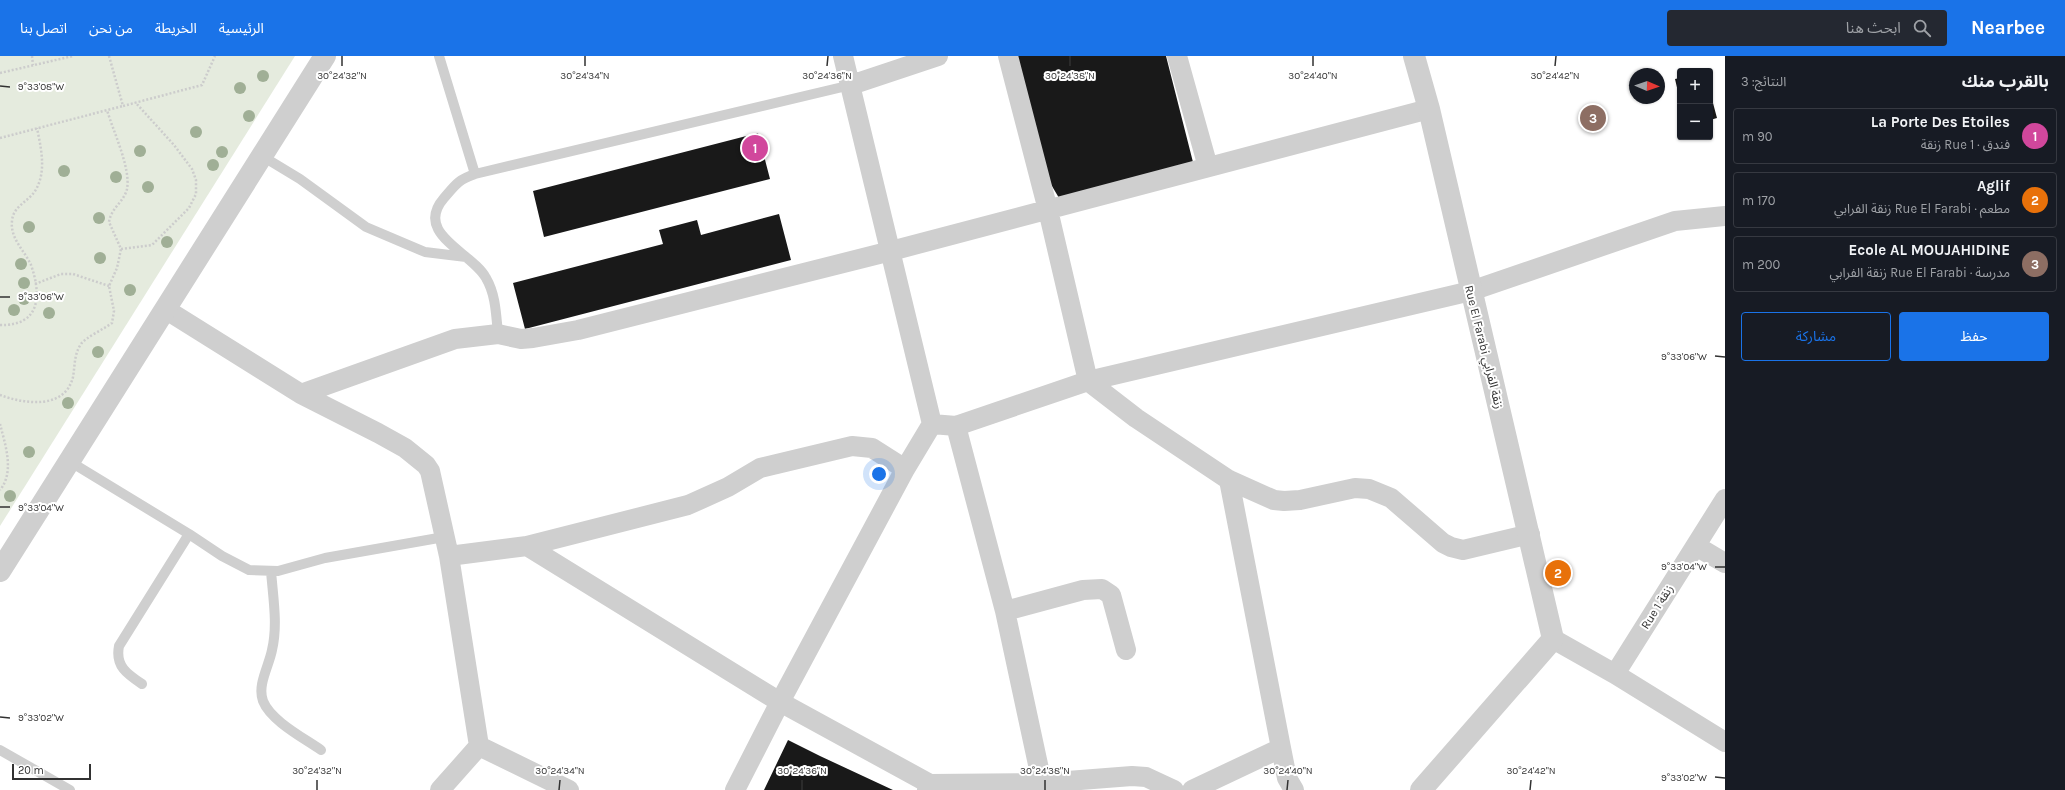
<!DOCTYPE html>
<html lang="ar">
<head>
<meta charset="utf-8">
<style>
	body { margin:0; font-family:Karla,"Noto Sans Arabic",sans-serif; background:#242831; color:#f1f3f6; direction:rtl }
	.controls { position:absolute; right:12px; top:12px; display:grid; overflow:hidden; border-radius:4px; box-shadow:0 1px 3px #0004 }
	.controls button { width:36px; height:36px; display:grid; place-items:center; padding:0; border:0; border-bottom:1px solid #363941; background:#171b24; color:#f1f3f6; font:20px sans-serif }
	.compass { position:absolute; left:1629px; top:12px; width:36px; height:36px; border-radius:50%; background:#171b24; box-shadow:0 1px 3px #0004; rotate:92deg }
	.scale { position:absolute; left:12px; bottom:10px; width:79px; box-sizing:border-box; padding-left:4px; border:2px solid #323232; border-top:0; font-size:11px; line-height:14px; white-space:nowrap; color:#323232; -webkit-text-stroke:3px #fff; paint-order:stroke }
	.you { position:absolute; left:879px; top:418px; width:14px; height:14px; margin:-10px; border:3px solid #fff; border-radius:50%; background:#1a73e8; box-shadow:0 0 0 6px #1a73e833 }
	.badge { display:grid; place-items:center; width:26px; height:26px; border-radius:50%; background:#1a73e8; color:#fff; font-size:13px; font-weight:700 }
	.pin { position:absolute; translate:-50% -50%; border:2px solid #fff; box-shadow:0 1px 4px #0006 }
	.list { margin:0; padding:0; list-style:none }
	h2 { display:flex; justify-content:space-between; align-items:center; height:52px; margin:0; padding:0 16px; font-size:17px }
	h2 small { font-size:13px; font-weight:400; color:#9ea1a6 }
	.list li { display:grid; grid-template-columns:26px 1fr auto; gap:12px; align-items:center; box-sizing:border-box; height:56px; margin:0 8px 8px; padding:0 8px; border:1px solid #363941; border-radius:4px }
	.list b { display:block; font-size:15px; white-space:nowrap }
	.list p { margin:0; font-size:13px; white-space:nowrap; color:#9ea1a6 }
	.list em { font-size:13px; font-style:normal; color:#9ea1a6 }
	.actions { display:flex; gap:8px; padding:12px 16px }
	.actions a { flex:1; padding:9px 0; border:1px solid #1a73e8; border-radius:4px; text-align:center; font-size:14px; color:#1a73e8 }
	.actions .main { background:#1a73e8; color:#fff }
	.icon { flex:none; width:22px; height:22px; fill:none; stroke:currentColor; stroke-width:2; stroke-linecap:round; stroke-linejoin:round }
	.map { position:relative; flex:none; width:1725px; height:734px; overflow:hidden; direction:ltr }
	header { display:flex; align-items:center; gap:24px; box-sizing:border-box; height:56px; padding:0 20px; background:#1a73e8; color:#fff }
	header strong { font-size:19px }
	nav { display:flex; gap:22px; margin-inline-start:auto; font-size:14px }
	.search { width:280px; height:36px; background:#242831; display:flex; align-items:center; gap:10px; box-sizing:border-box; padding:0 14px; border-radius:4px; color:#9ea1a6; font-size:15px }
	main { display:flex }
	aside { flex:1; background:#171b24 }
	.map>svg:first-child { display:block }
	.green { fill:#e5ebde }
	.building { fill:#191919 }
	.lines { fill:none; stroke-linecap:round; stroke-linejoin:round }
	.path { stroke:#ccc; stroke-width:2.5; stroke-dasharray:2 2; stroke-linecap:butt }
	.service { stroke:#cfcfcf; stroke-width:10 }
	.minor { stroke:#cfcfcf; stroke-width:20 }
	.tertiary { stroke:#cfcfcf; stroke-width:22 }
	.tree { fill:#a0af96 }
	.ticks { fill:none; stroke:#323232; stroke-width:1.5 }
	.labels { text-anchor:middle; stroke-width:4; stroke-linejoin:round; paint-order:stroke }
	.street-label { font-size:12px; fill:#323232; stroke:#fff }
	.ticks-label { font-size:10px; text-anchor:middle; fill:#323232; stroke:#fff; stroke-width:4; stroke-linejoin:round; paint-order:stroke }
</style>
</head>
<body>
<header>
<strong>Nearbee</strong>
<div class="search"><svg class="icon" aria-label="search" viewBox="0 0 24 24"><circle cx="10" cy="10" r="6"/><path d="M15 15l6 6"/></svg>ابحث هنا</div>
<nav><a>الرئيسية</a><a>الخريطة</a><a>من نحن</a><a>اتصل بنا</a></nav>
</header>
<main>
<aside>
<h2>بالقرب منك<small>النتائج: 3</small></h2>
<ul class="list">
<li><span class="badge" style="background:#d1479c">1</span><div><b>La Porte Des Etoiles</b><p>فندق · Rue 1 زنقة</p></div><em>90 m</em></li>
<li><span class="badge" style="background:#e8710a">2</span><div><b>Aglif</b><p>مطعم · Rue El Farabi زنقة الفرابي</p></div><em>170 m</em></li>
<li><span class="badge" style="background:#8d6e63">3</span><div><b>Ecole AL MOUJAHIDINE</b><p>مدرسة · Rue El Farabi زنقة الفرابي</p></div><em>200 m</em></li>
</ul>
<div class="actions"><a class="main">حفظ</a><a>مشاركة</a></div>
</aside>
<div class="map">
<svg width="1725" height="734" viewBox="0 0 1725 734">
	<rect width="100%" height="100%" fill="#fff"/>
	<path class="green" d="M0,0H295L0,470Z"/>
	<path class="building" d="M1016,0H1166L1195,114L1062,147L1043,115Z
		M1680,22V40H1679L1675,23Z
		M1710,36L1717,62L1710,64Z
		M758,77L770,123L544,181L533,135Z
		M779,158L791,204L525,273L513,227L663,188L659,174L697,164L701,179Z
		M788,684L820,700L893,734H764Z"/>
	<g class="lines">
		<path class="path" d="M32,0L33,9
			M109,0L123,50L202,29L215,0
			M0,17L73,0
			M0,82L123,50
			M121,193L152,189L189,152L196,138V124L192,113L174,89L135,46
			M35,228L61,218H73L109,230
			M0,269C40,270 42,240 31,209C25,195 10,183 12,165C13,150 28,146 35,135C47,116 41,92 37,72
			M0,339C24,348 65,354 73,321C75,310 74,298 81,288C86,281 104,273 112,267L114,255L109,230L117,212L121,193L109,166C111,152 124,146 127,133C131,112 113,75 107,54
			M0,368C5,388 15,416 0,434"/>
		<path class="service" d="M439,0L475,118
			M262,100L300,123L366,171L425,196L466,201
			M498,278C496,259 496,239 486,222C472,196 413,178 444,142C456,128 458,124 475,118L851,29
			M69,405L189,478L222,500L249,514L278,515L325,502L444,481
			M271,515C273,541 278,569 272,594C269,610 257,629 263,645C271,665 304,682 321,694
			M142,628C127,618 115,610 119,590L189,478
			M0,694L70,734"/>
		<path class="minor" d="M843,0L932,368
			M1008,0L1048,154L1088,325L1136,362L1229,424L1274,444L1284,445L1300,444L1355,432L1369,433L1391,442L1443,487L1451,491L1463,494L1530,478
			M1177,0L1208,111
			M851,29L938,0
			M165,253L301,338L378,377L405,392L426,409L430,415L449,500L479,690L440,734
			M301,338L455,283L498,278L521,283L533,282L578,274L891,195L1429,53
			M956,370L1005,555L1042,727L1132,720L1146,721L1174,734
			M1229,424L1281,692L1287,722L1294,734
			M527,490L780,646L930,728
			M1696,490L1725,507
			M449,500L527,490L688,449L728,431L760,412L852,390L872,392L905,413
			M1005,555L1083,534L1102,533L1111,539L1126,594
			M1553,583L1615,618L1725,686
			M1615,618L1725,443
			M479,690L569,734
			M735,734L780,646L905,413L932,368L956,370L1088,325L1471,235L1675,165L1725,160
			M927,734L930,728L1042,727
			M1192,734L1281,692"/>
		<path class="tertiary" d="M1414,0L1429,53L1553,583L1421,734
			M0,515L325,0"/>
	</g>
	<g class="tree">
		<circle cx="263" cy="20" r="6"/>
		<circle cx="240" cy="32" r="6"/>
		<circle cx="249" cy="60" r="6"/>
		<circle cx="196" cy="76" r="6"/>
		<circle cx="140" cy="95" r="6"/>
		<circle cx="222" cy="96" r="6"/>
		<circle cx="213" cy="109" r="6"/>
		<circle cx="64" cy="115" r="6"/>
		<circle cx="116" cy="121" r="6"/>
		<circle cx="148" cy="131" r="6"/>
		<circle cx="99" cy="162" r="6"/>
		<circle cx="29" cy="171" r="6"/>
		<circle cx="167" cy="186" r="6"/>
		<circle cx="100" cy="202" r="6"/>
		<circle cx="21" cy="208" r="6"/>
		<circle cx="24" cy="227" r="6"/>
		<circle cx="130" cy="234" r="6"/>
		<circle cx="24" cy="243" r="6"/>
		<circle cx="14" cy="254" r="6"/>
		<circle cx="49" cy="257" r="6"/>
		<circle cx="98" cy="296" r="6"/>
		<circle cx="68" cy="347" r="6"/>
		<circle cx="29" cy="396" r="6"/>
		<circle cx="10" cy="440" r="6"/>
	</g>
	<path class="ticks" d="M342,10V0M585,10V0M827,10L828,0M1070,10V0M1313,10V0M1555,10L1556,0M0,30L10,31M0,241H10M1715,300L1725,301M0,451H10M1715,511H1725M0,661L10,662M1715,721L1725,722M317,734V724M559,734L560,724M802,734V724M1045,734V724M1287,734L1288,724M1530,734L1531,724"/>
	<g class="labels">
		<g class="street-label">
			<text transform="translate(1484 291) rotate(76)" y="4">Rue El Farabi زنقة الفرابي</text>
			<text transform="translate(1657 551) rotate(-58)" y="4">Rue 1 زنقة</text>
		</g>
	</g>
	<g class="ticks-label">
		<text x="342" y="23">30°24'32"N</text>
		<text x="585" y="23">30°24'34"N</text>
		<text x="827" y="23">30°24'36"N</text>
		<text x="1070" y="23">30°24'38"N</text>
		<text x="1313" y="23">30°24'40"N</text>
		<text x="1555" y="23">30°24'42"N</text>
		<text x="41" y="34">9°33'08"W</text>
		<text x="41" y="244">9°33'06"W</text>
		<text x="1684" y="304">9°33'06"W</text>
		<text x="41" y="455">9°33'04"W</text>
		<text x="1684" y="514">9°33'04"W</text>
		<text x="41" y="665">9°33'02"W</text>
		<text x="317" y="718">30°24'32"N</text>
		<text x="560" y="718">30°24'34"N</text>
		<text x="802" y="718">30°24'36"N</text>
		<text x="1045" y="718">30°24'38"N</text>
		<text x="1288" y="718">30°24'40"N</text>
		<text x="1531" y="718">30°24'42"N</text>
		<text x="1684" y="725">9°33'02"W</text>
	</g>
</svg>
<div class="controls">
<button>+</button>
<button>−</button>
</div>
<svg class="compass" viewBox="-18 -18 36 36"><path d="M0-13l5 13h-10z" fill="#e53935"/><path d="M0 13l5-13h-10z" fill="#9ea1a6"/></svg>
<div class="scale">20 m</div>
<div class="you"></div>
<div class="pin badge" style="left:755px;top:92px;background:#d1479c">1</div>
<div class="pin badge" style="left:1558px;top:517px;background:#e8710a">2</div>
<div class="pin badge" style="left:1593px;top:62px;background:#8d6e63">3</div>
</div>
</main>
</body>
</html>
